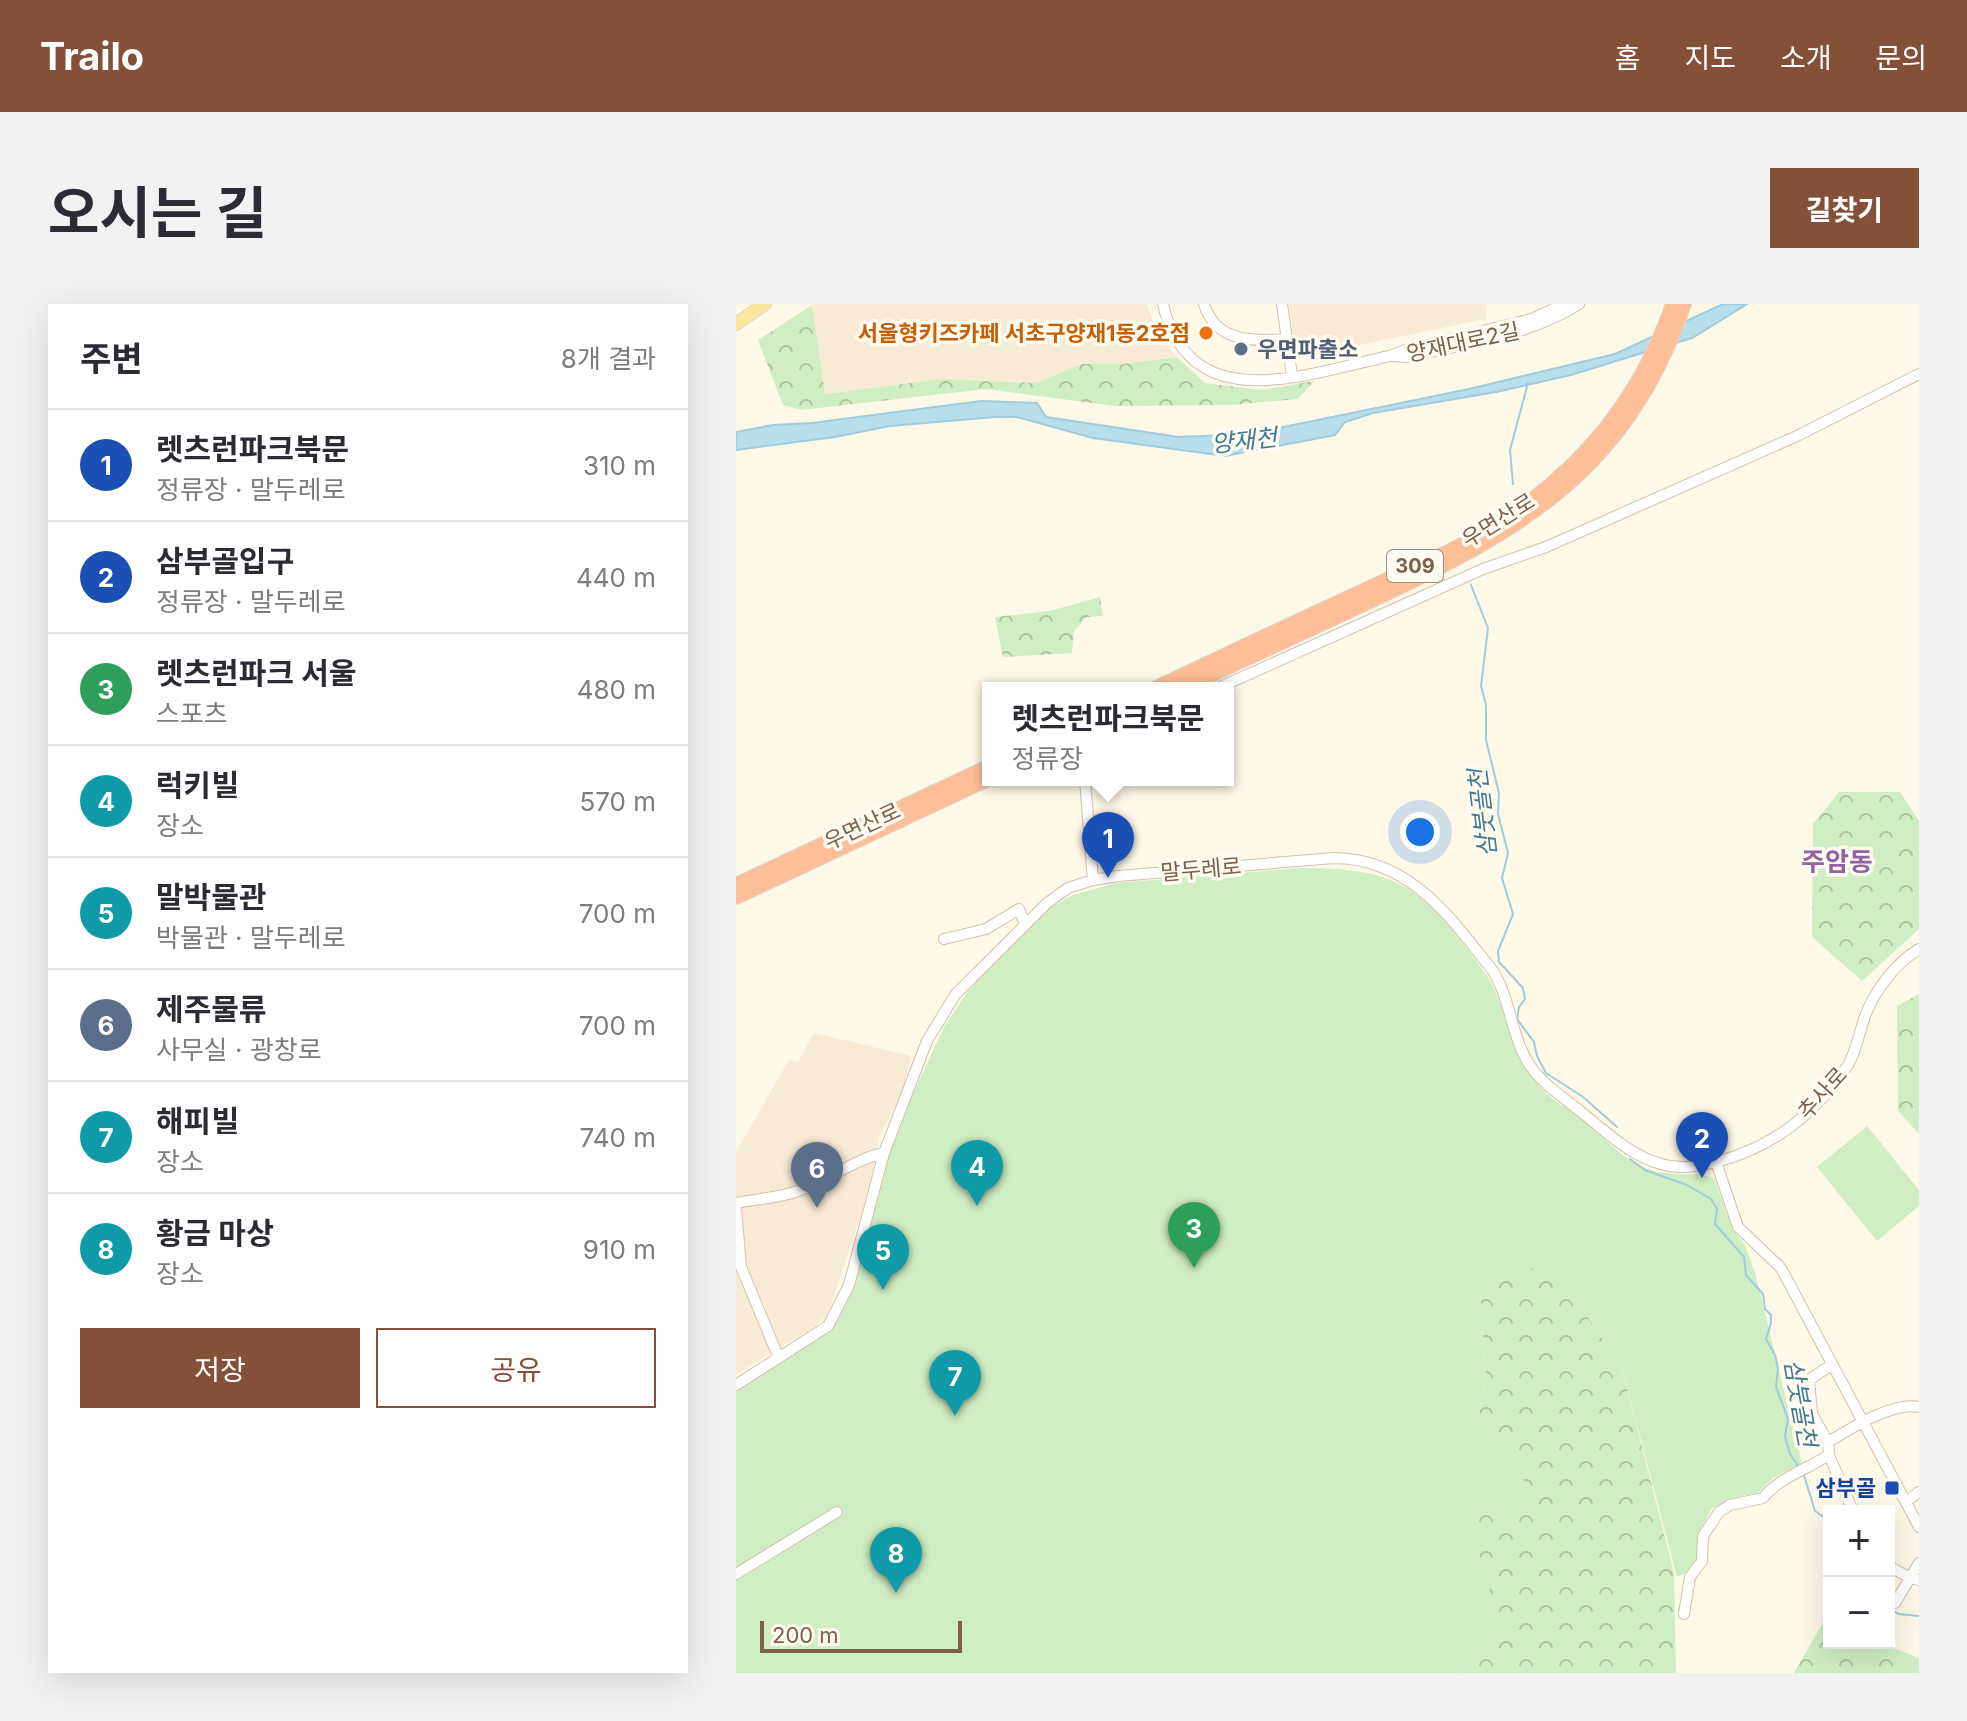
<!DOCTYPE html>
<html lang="ko">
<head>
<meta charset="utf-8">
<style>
	body { margin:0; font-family:Inter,"Noto Sans KR",sans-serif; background:#f2f2f3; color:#2b2b33 }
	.controls { position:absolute; right:24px; bottom:24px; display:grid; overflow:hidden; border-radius:0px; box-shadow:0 8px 32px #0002 }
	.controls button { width:72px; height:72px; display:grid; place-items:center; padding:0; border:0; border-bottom:2px solid #e1e1e2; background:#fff; color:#2b2b33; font:40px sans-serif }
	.scale { position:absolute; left:24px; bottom:20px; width:202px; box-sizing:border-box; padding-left:8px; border:4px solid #7c6048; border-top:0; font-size:22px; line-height:28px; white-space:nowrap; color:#7c6048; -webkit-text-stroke:6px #fffbf0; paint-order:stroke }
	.you { position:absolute; left:684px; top:528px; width:28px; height:28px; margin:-20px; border:6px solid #fff; border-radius:50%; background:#1a73e8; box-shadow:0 0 0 12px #1a73e833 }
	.badge { display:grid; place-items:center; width:52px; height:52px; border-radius:50%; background:#855039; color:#fff; font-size:26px; font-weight:700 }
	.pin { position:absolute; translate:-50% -66px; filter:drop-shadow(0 2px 4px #0008) }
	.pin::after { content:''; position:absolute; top:42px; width:28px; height:24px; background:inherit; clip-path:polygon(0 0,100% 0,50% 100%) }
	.popup { position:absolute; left:246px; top:378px; width:252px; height:104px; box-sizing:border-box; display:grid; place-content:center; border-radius:0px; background:#fff; filter:drop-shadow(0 2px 6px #0005); font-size:26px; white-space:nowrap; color:#7c7c81 }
	.popup b { font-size:30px; color:#2b2b33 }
	.popup::after { content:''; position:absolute; left:50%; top:100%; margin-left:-16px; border:16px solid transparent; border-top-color:#fff }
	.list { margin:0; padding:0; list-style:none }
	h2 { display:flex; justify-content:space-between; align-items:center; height:104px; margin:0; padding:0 32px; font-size:34px }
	h2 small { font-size:26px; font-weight:400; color:#7c7c81 }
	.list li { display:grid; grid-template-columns:52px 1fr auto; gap:24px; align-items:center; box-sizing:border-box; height:112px; padding:0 32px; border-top:2px solid #e1e1e2 }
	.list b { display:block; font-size:30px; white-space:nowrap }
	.list p { margin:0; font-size:26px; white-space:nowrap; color:#7c7c81 }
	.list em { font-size:26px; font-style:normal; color:#7c7c81 }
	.actions { display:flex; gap:16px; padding:24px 32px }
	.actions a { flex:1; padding:18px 0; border:2px solid #855039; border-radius:0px; text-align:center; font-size:28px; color:#855039 }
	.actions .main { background:#855039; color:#fff }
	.map { position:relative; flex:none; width:1183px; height:1369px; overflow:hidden; border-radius:0px }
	header { display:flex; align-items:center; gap:48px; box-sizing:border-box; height:112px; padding:0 40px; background:#855039; color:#fff }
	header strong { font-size:38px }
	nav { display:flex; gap:44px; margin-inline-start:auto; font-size:28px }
	.intro { display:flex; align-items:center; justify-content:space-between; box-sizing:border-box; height:192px; padding:0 48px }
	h1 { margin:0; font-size:56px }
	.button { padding:20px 36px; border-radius:0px; background:#855039; color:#fff; font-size:28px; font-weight:700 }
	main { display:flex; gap:48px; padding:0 48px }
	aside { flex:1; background:#fff; border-radius:0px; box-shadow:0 8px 32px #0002 }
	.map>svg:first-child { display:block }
	.residential { fill:#f7ebd5 }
	.forest { fill:url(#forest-crowns) }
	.pitch { fill:#d0eec3 }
	.water { fill:#b9deeb; stroke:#9eccde; stroke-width:2 }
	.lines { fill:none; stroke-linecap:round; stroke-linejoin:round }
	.stream { stroke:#9eccde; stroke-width:2 }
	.minor-casing { stroke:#d3c1ab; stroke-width:12 }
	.major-casing { stroke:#ddd6cf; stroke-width:14 }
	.highway-casing { stroke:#ddd6cf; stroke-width:16 }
	.minor { stroke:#fff; stroke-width:10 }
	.major { stroke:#ffe69e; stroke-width:12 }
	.highway { stroke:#febf98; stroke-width:14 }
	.food-dot { fill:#e8710a; stroke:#fffbf0; stroke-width:3 }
	.service-dot { fill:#5c6f8a; stroke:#fffbf0; stroke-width:3 }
	.transit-dot { fill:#1a4fb4; stroke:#fffbf0; stroke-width:3 }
	.labels { text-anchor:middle; stroke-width:7; stroke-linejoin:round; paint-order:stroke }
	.shield { fill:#fffbf0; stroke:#a38e7a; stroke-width:2 }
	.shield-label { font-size:20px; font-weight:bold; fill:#7c6048 }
	.food-label { font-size:22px; font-weight:bold; fill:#c56008; stroke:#fffbf0; text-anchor:end }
	.street-label { font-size:22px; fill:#7c6048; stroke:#fffbf0 }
	.service-label { font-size:22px; font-weight:bold; fill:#4e5e75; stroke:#fffbf0; text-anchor:start }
	.transit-label { font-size:22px; font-weight:bold; fill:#164399; stroke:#fffbf0; text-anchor:end }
	.water-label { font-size:24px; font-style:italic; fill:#3f7a91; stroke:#fffbf0 }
	.quarter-label { font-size:26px; font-weight:bold; fill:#92639f; stroke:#fffbf0 }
</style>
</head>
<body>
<header>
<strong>Trailo</strong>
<nav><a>홈</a><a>지도</a><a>소개</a><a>문의</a></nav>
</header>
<div class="intro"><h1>오시는 길</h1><a class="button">길찾기</a></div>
<main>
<aside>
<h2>주변<small>8개 결과</small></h2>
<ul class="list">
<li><span class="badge" style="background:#1a4fb4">1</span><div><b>렛츠런파크북문</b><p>정류장 · 말두레로</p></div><em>310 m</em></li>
<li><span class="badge" style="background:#1a4fb4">2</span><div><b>삼부골입구</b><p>정류장 · 말두레로</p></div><em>440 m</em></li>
<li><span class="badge" style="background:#2e9e5b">3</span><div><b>렛츠런파크 서울</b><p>스포츠</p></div><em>480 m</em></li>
<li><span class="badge" style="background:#0f9aa8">4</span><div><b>럭키빌</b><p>장소</p></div><em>570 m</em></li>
<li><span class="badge" style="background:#0f9aa8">5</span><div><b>말박물관</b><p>박물관 · 말두레로</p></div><em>700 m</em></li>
<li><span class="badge" style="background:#5c6f8a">6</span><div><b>제주물류</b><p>사무실 · 광창로</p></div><em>700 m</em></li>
<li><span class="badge" style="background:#0f9aa8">7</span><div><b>해피빌</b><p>장소</p></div><em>740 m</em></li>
<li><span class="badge" style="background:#0f9aa8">8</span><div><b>황금 마상</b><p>장소</p></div><em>910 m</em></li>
</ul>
<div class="actions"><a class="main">저장</a><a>공유</a></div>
</aside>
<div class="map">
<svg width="1183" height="1369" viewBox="0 0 1183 1369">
	<defs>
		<pattern id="forest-crowns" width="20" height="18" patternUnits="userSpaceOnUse" patternTransform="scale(2)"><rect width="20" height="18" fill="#d0eec3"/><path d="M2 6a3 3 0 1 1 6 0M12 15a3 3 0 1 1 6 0" fill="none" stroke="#aec4a0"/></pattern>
	</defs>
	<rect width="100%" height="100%" fill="#fef8e7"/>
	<path class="residential" d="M78,0H411L421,30L441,53L386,60H346L300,79L205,75L88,90L76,1Z
		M553,0H750V15L564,53L559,48Z
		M78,729L175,752L166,790L142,834L139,869L92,1009L80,1022L0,1070V848L53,756L62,758Z"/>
	<path class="forest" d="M76,1L89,90L205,75L300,79L346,60H386L441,53L469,79L525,86L578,77L562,95L495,101L379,102L250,85L65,106L47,101L22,36Z
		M364,293L367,312L351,313L338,327L336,349L267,353L259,313L314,307Z
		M1103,488H1164L1183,517V625L1126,677L1076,633L1077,520Z
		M1183,690V830L1162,807L1161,702Z
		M814,956L886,1064L938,1269L940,1369H721L763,1318L728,1202L773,1152L740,1128L750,1074L744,987Z
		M1088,1317L1093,1319V1339H1145L1183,1354V1369H1058Z"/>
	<path class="pitch" d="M565,564C648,564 681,576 731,645C742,660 754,673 761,691C774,721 782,759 805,784C815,796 832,804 844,813C867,831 884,855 912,865C934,873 957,867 978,874L997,926L1009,941L1020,972L1066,1160L1037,1174L1022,1189L995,1195L976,1204L962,1230L964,1251L954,1267L941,1273L886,1064L814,957L744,987L750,1074L740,1128L773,1152L795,1187L763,1209L729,1202L763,1318L721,1369H0V1086L92,1027L104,1006L147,864L162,822L209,721L233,686L305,609L337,591L380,579Z
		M1131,822L1183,886V902L1141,937L1081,863Z"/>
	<path class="water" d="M987,0H1011L956,34L906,49L835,71L760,88L637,109L609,118L599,131L489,152L357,134L281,113H259L154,122L99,133L0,146V128L37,121L76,119L245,97L301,99L310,113L443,133L513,130L733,85L879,50Z"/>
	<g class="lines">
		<path class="stream" d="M777,180L774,146L792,79
			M735,281L752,324L745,382L750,401V436L763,489L762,510L772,549L766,574L777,610L762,647L763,658L787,684L789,695L783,703L781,715L798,738L801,752L810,769L847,793L881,823
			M894,855L909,866L951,881L975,895L981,905L979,920L1008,953L1010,971L1027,990L1029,1005L1035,1011V1019L1030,1035L1039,1051L1042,1064L1040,1083L1052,1115L1049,1132L1054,1150L1063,1163
			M1067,1168L1079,1207L1093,1217
			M1093,1234L1090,1246L1093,1254
			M1153,1305L1163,1310L1183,1312"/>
		<g class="minor-casing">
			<path id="minor" d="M427,0C454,117 572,69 654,52L669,46L796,15L828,0
				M468,0C480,39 517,37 551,35
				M546,0L556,72
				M656,52L671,53C728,40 793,32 843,0
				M482,384L747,265L810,243L1061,132L1183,70
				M349,476L357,576
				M208,635L250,625L283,605L289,620
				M980,858L1002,923L1045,964L1183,1223
				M0,899C20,895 43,894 62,887C92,877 118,855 148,849
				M0,905L5,963L42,1052
				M1095,1061L1073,1076L1076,1110L1092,1138L1093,1151L1117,1207
				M0,1081L92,1022L113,981L148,849L191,737L219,691L311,599L332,584L357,576L382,572L598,554C675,555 714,613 757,667C775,696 775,734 795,763C808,781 827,793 844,807C869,827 893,851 925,860C945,866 964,862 984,857C1040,841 1080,809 1112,761C1120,748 1123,730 1128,715C1137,689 1158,660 1183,645
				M1092,1138C1114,1125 1157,1097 1183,1103
				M1170,1198L1183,1188
				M1153,1262L1174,1274L1183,1276
				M0,1270L101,1208
				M1159,1299L1183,1259
				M948,1310L954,1273L966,1257L967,1232L983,1208L994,1201L1027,1194C1043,1174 1071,1165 1093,1151"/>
		</g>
		<g class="major-casing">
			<path id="major" d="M0,20L29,0"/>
		</g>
		<g class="highway-casing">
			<path id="highway" d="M420,384C488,352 555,320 623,289C668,267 717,249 759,222C845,167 904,97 937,0
				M447,384C508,356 569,327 630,299C783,227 890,169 948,0
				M0,581L252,463
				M0,593L252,475"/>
		</g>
		<use href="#minor" class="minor"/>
		<use href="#major" class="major"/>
		<use href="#highway" class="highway"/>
	</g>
	<circle class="food-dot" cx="470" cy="29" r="8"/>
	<circle class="service-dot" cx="505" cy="45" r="8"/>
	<rect class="transit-dot" x="1148" y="1176" width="16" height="16" rx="4"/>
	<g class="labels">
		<rect class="shield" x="651" y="246" width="56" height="32" rx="6"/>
		<g class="shield-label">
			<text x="679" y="269">309</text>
		</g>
		<g class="food-label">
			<text x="454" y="37">서울형키즈카페 서초구양재1동2호점</text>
		</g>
		<g class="street-label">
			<text transform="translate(727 38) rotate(-12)" y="8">양재대로2길</text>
			<text transform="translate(762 216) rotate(-32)" y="8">우면산로</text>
			<text transform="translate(126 522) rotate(-25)" y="8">우면산로</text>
			<text transform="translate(465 565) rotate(-5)" y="8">말두레로</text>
			<text transform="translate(1086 789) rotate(-48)" y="8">추사로</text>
		</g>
		<g class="service-label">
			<text x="521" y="53">우면파출소</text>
		</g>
		<g class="transit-label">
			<text x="1140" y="1192">삼부골</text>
		</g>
		<g class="water-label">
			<text transform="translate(508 137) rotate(-6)" y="8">양재천</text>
			<text transform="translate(747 509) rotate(-97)" y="8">삼붓골천</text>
			<text transform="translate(1064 1099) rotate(80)" y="8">삼붓골천</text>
		</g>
		<g class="quarter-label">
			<text x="1101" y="567">주암동</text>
		</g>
	</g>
</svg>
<div class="controls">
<button>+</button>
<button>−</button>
</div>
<div class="scale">200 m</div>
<div class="you"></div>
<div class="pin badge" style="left:372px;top:574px;background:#1a4fb4">1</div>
<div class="popup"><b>렛츠런파크북문</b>정류장</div>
<div class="pin badge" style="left:966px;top:874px;background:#1a4fb4">2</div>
<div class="pin badge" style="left:458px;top:964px;background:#2e9e5b">3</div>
<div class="pin badge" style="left:241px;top:902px;background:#0f9aa8">4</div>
<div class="pin badge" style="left:147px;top:986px;background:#0f9aa8">5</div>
<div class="pin badge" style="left:81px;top:904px;background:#5c6f8a">6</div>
<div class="pin badge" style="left:219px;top:1112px;background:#0f9aa8">7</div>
<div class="pin badge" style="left:160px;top:1289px;background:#0f9aa8">8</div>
</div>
</main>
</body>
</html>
